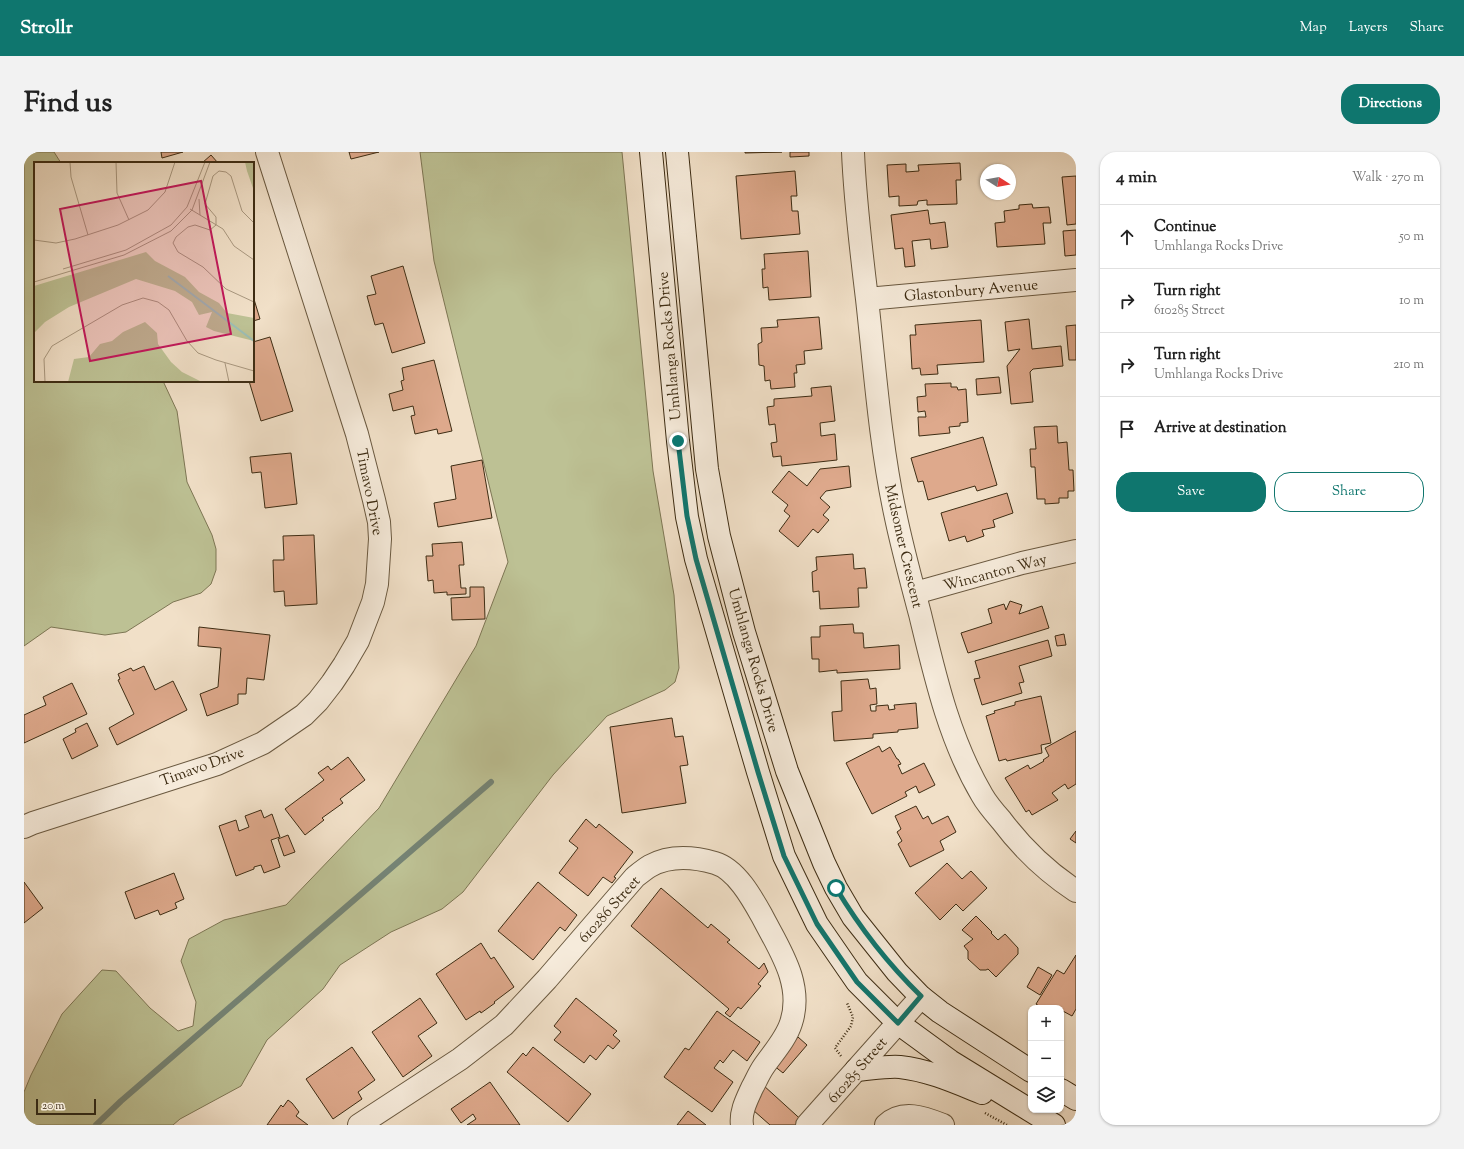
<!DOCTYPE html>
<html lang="en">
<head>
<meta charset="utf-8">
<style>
	body { margin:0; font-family:"Sorts Mill Goudy",serif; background:#f2f2f2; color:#222 }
	.controls { position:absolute; right:12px; bottom:12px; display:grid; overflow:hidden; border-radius:8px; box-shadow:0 1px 3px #0004 }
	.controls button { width:36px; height:36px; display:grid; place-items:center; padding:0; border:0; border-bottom:1px solid #e0e0e0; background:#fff; color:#222; font:20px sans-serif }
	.compass { position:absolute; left:956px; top:12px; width:36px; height:36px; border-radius:50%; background:#fff; box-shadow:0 1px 3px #0004; rotate:101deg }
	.scale { position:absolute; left:12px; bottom:10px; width:60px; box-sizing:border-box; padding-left:4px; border:2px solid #3d2c13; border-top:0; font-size:11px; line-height:14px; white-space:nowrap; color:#3d2c13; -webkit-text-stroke:3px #f6ebdb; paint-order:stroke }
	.stop { position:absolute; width:12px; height:12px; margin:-9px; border:3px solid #0f766e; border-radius:50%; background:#fff }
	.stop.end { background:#0f766e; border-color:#fff; box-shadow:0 1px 4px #0008 }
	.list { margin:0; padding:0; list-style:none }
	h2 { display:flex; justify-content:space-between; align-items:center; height:52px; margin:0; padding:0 16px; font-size:17px }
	h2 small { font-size:13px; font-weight:400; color:#767676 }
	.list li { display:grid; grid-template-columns:26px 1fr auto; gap:12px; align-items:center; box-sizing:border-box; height:64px; padding:0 16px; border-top:1px solid #e0e0e0 }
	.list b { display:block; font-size:15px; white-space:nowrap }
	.list p { margin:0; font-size:13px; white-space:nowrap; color:#767676 }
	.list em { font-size:13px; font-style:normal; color:#767676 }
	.actions { display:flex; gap:8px; padding:12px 16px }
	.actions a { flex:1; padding:9px 0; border:1px solid #0f766e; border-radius:16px; text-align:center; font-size:14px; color:#0f766e }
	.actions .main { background:#0f766e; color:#fff }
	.icon { flex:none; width:22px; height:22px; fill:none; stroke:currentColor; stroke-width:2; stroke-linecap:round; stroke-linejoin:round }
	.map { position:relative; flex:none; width:1052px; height:973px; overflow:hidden; border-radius:16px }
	header { display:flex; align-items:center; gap:24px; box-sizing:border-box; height:56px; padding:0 20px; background:#0f766e; color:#fff }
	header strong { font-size:19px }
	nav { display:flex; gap:22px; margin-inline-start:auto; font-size:14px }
	.intro { display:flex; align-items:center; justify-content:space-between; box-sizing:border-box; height:96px; padding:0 24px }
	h1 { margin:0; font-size:28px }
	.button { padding:10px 18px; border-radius:16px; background:#0f766e; color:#fff; font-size:14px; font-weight:700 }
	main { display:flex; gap:24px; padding:0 24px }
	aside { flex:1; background:#fff; border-radius:16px; box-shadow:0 1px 3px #0004 }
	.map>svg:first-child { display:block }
	.green { fill:#bdc194; stroke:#7d7654 }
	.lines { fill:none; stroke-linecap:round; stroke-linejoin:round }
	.stream { stroke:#758374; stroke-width:6 }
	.building { fill:#dea98c; stroke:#3d2c13 }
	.minor-casing { stroke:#6a5940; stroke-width:24 }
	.secondary-casing { stroke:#3d2c13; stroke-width:24 }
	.path { stroke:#3d2c13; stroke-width:2.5; stroke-dasharray:1 2; stroke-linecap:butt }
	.minor { stroke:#f6ebdb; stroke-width:22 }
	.secondary { stroke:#f6ebdb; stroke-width:22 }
	.route { stroke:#0f766e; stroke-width:5 }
	.labels { text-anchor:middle; stroke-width:3; stroke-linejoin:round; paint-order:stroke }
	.street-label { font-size:15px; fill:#3d2c13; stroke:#f6ebdb }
	.inset-river { fill:none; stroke:#9bbdb5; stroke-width:2 }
	.inset-road { fill:none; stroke:#a99880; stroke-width:1 }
	.view { fill:#c2185b; fill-opacity:0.15; stroke:#c2185b; stroke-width:2 }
	.inset-edge { fill:none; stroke:#3d2c13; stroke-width:2 }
</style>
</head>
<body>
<header>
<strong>Strollr</strong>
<nav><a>Map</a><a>Layers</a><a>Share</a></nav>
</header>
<div class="intro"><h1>Find us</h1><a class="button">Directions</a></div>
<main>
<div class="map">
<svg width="1052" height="973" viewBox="0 0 1052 973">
	<rect width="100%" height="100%" fill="#f1e0c8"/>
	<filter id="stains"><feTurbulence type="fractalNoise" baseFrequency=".005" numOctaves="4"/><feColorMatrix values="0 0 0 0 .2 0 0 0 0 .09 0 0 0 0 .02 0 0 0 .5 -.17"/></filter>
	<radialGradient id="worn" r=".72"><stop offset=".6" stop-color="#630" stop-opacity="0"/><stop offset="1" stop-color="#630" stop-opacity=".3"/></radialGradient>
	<path class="green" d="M0,0H30L37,11H11V229H139L153,259L163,330L188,383L192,397V418L187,432L177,441L149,450L102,480L81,483L27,475L0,494Z
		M396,0H598L629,319L650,443L655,516L651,530L641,538L583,564L529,623L439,740L418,757L367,780L316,813L299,837L243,888L217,934L156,967L149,973H0V940L7,923L38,862L78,818L92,819L126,856L154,879L169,874L172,850L157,809L165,787L200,768L262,753L355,656L452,494L484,410L410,109Z"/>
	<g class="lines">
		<path class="stream" d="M72,973L97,949L467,630"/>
	</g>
	<path class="building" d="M137,0H159L138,6Z
		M325,0H355L327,7Z
		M721,0H758L721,1Z
		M766,0H785V4L766,5Z
		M187,3L194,11H178Z
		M936,11L937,28H932L933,52L903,53V48L894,49L893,53L875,54V44L865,45L863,13L882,12V20L895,19L894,13Z
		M771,19L773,44H767L768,59H774L776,82L717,87L712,24Z
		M1052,24V72L1043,73L1038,25Z
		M1008,52L1009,56L1025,55L1027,71H1019L1021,92L973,95L971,71L981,70L980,59L995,57V53Z
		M904,58L906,72L921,70L924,95L907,97L906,87L888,89L891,114L881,115L879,96L871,97L867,63Z
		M1052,78V103L1041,104L1039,79Z
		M784,99L787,145L745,148L744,135L739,136L738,117H741L740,102Z
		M379,114L401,191L368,201L359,171L351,173L343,144L352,142L347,124Z
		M229,144L236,167L229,169Z
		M795,165L798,197L780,199L781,212L772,213L773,221H770L771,235L747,237L746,228L741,229L740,214L735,213L734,192L738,190L737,176L754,175L753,168Z
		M1005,167L1008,197L1037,194L1039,214L1009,217L1006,220L1009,250L987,252L983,214L996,197L984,199L981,170Z
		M957,168L960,210L913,213L914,222L897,223L896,216L888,217L886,183H892L891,173Z
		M1052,173V208H1045L1042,174Z
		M246,185L269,259L237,269L225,229H229V190Z
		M410,208L428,279L414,282L413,277L391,282L387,264L391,263L389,254L369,259L365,242L379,238L377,229L380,228L378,216Z
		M975,225L977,241L953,243L952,227Z
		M927,231V235H933L934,238L942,237L944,270L936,271V274L925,275L926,281L895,284L894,265H902L901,259L894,260L893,245L902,244L901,232Z
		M807,234L811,269L796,271L797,284L811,282L813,308L758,314L757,304L749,305L747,291L753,290L751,272L745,273L743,255L750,254V247L788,244L787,236Z
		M1033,274L1034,291L1043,290L1045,318H1049L1050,339H1044V346H1035V351L1021,352V347H1013L1011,315H1007L1006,297H1012L1010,275Z
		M959,285L973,333L953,339L951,334L904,348L899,329L894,330L887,306Z
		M267,301L273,352L241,356L237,320L228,321L226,305Z
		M458,308L468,366L414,375L410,351L432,347L427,314Z
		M825,314L827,335L802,339L796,346L806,355L799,363L805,368L794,381L789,377L774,395L755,379L766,364L760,359L764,353L748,340L765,319L783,334L796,317Z
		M983,341L989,361L969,368L971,375L958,378L960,384L943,390L941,384L925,389L917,361Z
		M290,383L293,452L261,454L260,439L250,440L249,408H260L259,384Z
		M438,390L440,413H435L437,436H442V442L423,443V440L410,441L409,428L404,429L402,404H409L408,392Z
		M829,402L830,417L841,416L843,436H834L835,455L796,457L795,439L789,440L788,420L793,418L792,405Z
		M446,435H460L461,467L428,468L427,446L446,445Z
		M986,449L998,453L995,462L1018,454L1025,476L944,501L937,481L968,471L964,457L980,452L982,458Z
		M829,472L830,481H839L840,496L875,493L876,517L813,521V518L795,520V507H788L787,485H796V474Z
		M175,475L246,483L240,528L223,526L222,542H214V552L183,564L176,542L194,535L197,496L174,494Z
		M1040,482L1042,493L1033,494L1031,484Z
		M1024,488L1028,504L995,514L1000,530L995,531L998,541L958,553L950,527L956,526L951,509Z
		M120,514L131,538L149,529L163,558L93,593L85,576L110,562L94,528L96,527L94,522L107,516L109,519Z
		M844,527L846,537L852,536L853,552L846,553L847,559H852V554L864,553L865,558L871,557L870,553L892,551L894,576L874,578V580L849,582V586L810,589L808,560L818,559L817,529Z
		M48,531L63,562L0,591V563L22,553L19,545Z
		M1017,544L1027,591L1017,593L1018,601L983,609L982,607L975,609L962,564L971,561L970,559L991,553V550Z
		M648,566L651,585L659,584L664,613L656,614L662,651L598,661L586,575Z
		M63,571L74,594L48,607L39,587L52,580L51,577Z
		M1052,579V632L1044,637L1041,632L1028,641L1034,648L1008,663L1005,658L1002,660L981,626L1004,613L1006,617L1020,609L1019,608L1025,604L1021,596Z
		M855,594L858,600L866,595L873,607H874L877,612L874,613L878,622L900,611L911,633L895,641L892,634L881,640L883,644L848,662L822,611Z
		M324,605L341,628L316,647L319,651L298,666L300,668L281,683L261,657L300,628L294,621L304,614L307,618Z
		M892,654L899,667L904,664L908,672L924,664L932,680L916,689L920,698L886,715L874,692L878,689L873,680L877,677L871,664Z
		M237,658L240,666L248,662L256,685L247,688L256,715L240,721L237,713L230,715V717L212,724L195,674L212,668L215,679L225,675L221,664Z
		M562,667L572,676L575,672L609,700L590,725L592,726L588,731L579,725L564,744L535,721L554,696L545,689Z
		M1052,679V691L1046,687Z
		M264,683L271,700L260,704L254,687Z
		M923,711L938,727L947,719L963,736L939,759L932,752L916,768L891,741Z
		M150,721L160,747L151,751L153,756L136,763L134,758L111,767L101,740Z
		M0,730L19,756L0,771Z
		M514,730L553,763L541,779L536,775L509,808L474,779Z
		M637,736L684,776L687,772L706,788L703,790L735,817L740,811L744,820L734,832L737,834L717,857L714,855L706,865L701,861L705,857L607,774Z
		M952,764L968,780L967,781L974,788L981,782L994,796V802L972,825L964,817L962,818H956L944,807V799L940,794L949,787L938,778Z
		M457,791L467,807L470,805L490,835L470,850L471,851L457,861L456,859L442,868L412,822Z
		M1052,803V857L1048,864L1037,858V856H1018L1012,852L1033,818L1040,822Z
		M1014,815L1028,823L1016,843L1003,835Z
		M396,846L413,871L394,884L408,904L379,925L348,880Z
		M552,846L593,879L589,883L596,889L589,897L584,893L572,908L566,903L560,911L530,888L537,880L530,874Z
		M693,859L736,890L723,909L709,898L699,911L696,908L690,916L709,930L688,960L640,925L661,896L665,898Z
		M774,885L783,893L759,921L749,913Z
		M328,895L351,928L334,940L338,947L309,967L282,927Z
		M509,895L567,942L544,970L483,920L499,901L502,904Z
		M466,930L496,973H443L452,967L449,962L437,971L427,957Z
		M739,933L783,973H746L729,958L732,954L730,952L737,944L733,940Z
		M264,948L268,951L275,960L272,964L284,973H243L257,953L259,955Z
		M664,959L682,973H653Z"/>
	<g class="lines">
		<g class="minor-casing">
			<path id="minor" d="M829,0C831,49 837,98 843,147C851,219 856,290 871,361C878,395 887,428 896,462C911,524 925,587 958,643C963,652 970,660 977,668C998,696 1023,720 1052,739
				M843,147L1052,128
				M891,441L998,411L1052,399
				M0,675L9,671L193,612L239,591L280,563L294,549L308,531L320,513L334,489L349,450L353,432L356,387L355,370L350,348L333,282L243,0
				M335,973L436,907L480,873L523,827L611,725C616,721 621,717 626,714C646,703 670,705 691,711C712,717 728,746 738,764C755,797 780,832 767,871C762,887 749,901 740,914C735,921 732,929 728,936C723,947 716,960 718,973
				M783,973L897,845
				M862,973C879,957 901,966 919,973"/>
		</g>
		<g class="secondary-casing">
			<path id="secondary" d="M627,0L654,289L663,365L672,407L734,620L760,704L793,772L833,830L874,871L926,909L1030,973
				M653,0L683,317L695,384L720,480L763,619L800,711L812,736L829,765L873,820L897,845L916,860L1007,919
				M832,918C846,917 862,914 876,915C904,918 931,930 958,941
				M1037,938L1052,947"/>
		</g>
		<path class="path" d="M817,904L811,896L827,874L829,865L823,851
			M961,961L983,973"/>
		<use href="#minor" class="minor"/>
		<use href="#secondary" class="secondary"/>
	</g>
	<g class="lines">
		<path class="route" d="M654,289L663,364L672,407L734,620L760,704L793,772L833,830L874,871L897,844C864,812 836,776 812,736"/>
	</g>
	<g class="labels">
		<g class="street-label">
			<text transform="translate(947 138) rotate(-5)" y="5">Glastonbury Avenue</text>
			<text transform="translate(645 194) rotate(-95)" y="5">Umhlanga Rocks Drive</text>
			<text transform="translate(346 340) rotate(79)" y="5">Timavo Drive</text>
			<text transform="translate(880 394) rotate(77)" y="5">Midsomer Crescent</text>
			<text transform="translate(971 420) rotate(-15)" y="5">Wincanton Way</text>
			<text transform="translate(730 508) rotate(74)" y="5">Umhlanga Rocks Drive</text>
			<text transform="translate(178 614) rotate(-20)" y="5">Timavo Drive</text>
			<text transform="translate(585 757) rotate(-48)" y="5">610286 Street</text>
			<text transform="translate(833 918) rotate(-49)" y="5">610285 Street</text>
		</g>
	</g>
	<g transform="translate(10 10)">
		<rect width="220" height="220" fill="#f1e0c8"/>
		<path d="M211,0H220V29L213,9ZM112,90L121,99L151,115L165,130L185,141L193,151L220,156V179L180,169L172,165L178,150L165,153L158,140L141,129L102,117L35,145L11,160L0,171V124ZM111,160L123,171L124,182L137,200L148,210L168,220H34L40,197L55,195L66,182L78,179L89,170Z" fill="#bdc194"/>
		<path class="inset-river" d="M134,114L220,179"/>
		<path class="inset-road" d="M36,0L37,15L54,73M82,0L83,31L95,58M165,37L166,53M156,47L189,67L200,84L220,98M220,61L208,49L197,14L192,10L185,9L179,14L171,42L182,55V63L176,68L161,63L154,65L142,75L139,81L144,90L169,105L192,127L220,140M0,78L22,81L41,77L84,63L114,48L131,30L141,0M29,107L92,88L137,63L153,45L171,0M0,120L90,93L137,69L158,48L176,0M191,201L195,220M11,220L10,197L18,184L88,143L109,136L124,140L135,148L153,179L164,191L182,198L220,209"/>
		<path class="view" d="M167,19L197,172L56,199L26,47Z"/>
		<rect width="220" height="220" class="inset-edge"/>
	</g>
	<rect width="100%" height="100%" filter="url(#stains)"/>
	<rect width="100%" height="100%" fill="url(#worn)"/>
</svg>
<div class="controls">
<button>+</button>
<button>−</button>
<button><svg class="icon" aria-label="layers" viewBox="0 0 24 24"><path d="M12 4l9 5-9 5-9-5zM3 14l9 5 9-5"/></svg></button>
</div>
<svg class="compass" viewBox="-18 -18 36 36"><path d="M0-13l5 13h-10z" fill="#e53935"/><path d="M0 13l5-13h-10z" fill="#767676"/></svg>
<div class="scale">20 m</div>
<div class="stop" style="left:812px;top:736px"></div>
<div class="stop end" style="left:654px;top:289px"></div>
</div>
<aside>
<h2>4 min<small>Walk · 270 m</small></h2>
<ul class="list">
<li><svg class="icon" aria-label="ahead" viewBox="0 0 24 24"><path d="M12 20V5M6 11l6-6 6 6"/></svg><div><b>Continue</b><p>Umhlanga Rocks Drive</p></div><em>50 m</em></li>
<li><svg class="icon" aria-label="right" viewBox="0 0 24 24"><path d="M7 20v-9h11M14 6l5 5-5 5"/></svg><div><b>Turn right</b><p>610285 Street</p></div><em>10 m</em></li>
<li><svg class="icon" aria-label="right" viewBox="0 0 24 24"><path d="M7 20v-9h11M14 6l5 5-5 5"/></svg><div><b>Turn right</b><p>Umhlanga Rocks Drive</p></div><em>210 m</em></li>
<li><svg class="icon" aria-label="arrive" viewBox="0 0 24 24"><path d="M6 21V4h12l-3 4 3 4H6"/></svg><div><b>Arrive at destination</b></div></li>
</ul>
<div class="actions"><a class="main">Save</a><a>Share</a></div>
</aside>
</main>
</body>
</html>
